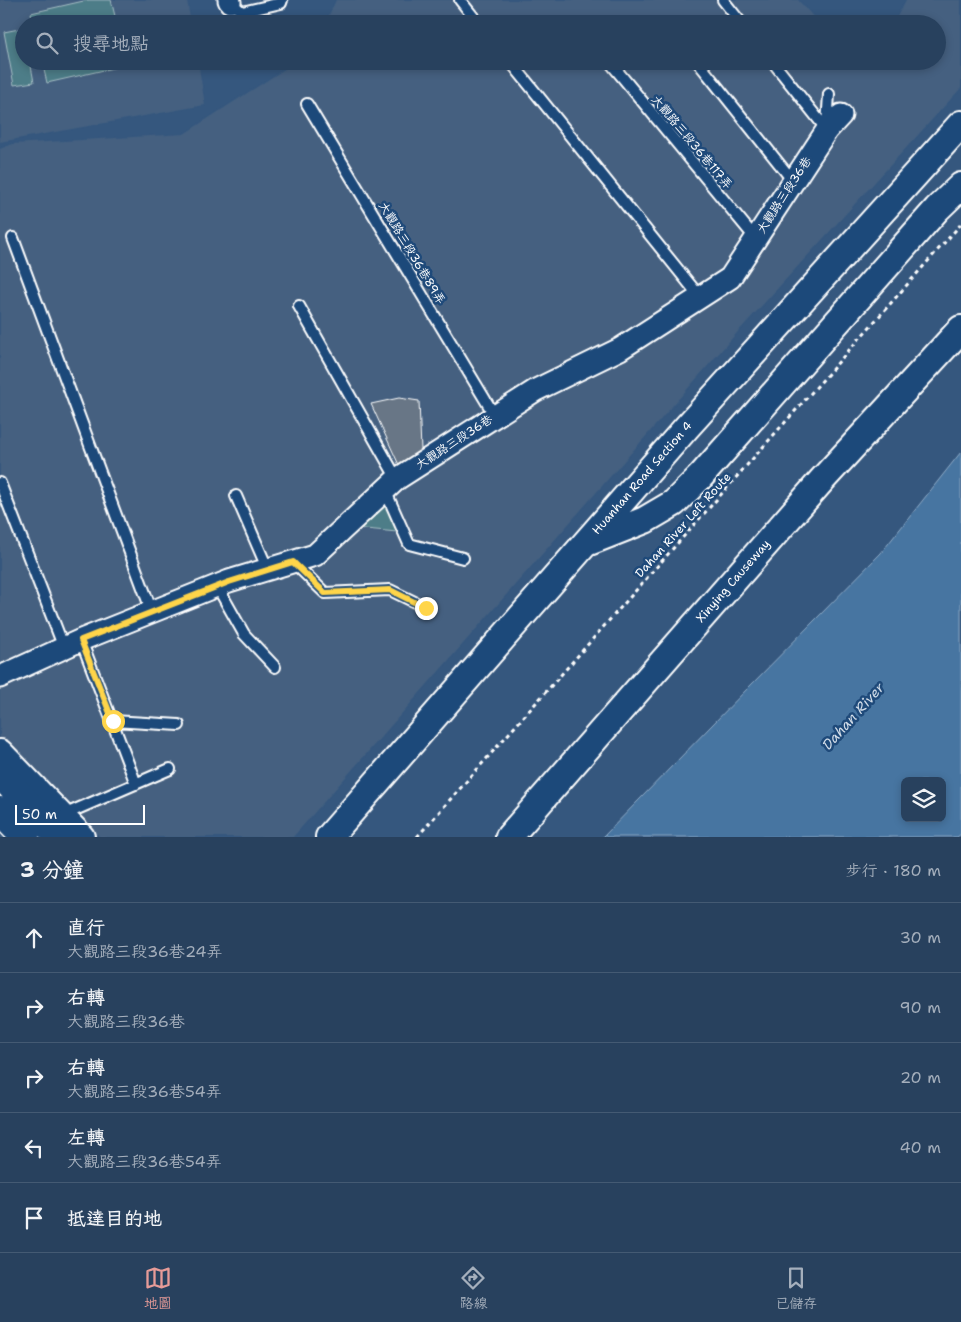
<!DOCTYPE html>
<html lang="zh-TW">
<head>
<meta charset="utf-8">
<style>
	body { margin:0; font-family:"Shantell Sans","LXGW WenKai TC",sans-serif; background:#304864; color:#f1f3f6 }
	.controls { position:absolute; right:15px; bottom:15px; display:grid; overflow:hidden; border-radius:8px; box-shadow:0 2px 8px #0003 }
	.controls button { width:45px; height:45px; display:grid; place-items:center; padding:0; border:0; border-bottom:1px solid #445a73; background:#28415e; color:#f1f3f6; font:25px sans-serif }
	.scale { position:absolute; left:15px; bottom:12px; width:130px; box-sizing:border-box; padding-left:5px; border:2px solid #fff; border-top:0; font-size:14px; line-height:18px; white-space:nowrap; color:#fff; -webkit-text-stroke:4px #1f4a7a; paint-order:stroke }
	.stop { position:absolute; width:15px; height:15px; margin:-11px; border:4px solid #ffd54a; border-radius:50%; background:#fff }
	.stop.end { background:#ffd54a; border-color:#fff; box-shadow:0 1px 5px #0008 }
	.list { margin:0; padding:0; list-style:none }
	h2 { display:flex; justify-content:space-between; align-items:center; height:65px; margin:0; padding:0 20px; font-size:21px }
	h2 small { font-size:16px; font-weight:400; color:#a5afbc }
	.list li { display:grid; grid-template-columns:32px 1fr auto; gap:15px; align-items:center; box-sizing:border-box; height:70px; padding:0 20px; border-top:1px solid #445a73 }
	.list b { display:block; font-size:19px; white-space:nowrap }
	.list p { margin:0; font-size:16px; white-space:nowrap; color:#a5afbc }
	.list em { font-size:16px; font-style:normal; color:#a5afbc }
	.icon { flex:none; width:28px; height:28px; fill:none; stroke:currentColor; stroke-width:2; stroke-linecap:round; stroke-linejoin:round }
	.map { position:relative; flex:none; width:961px; height:837px; overflow:hidden }
	.search { position:absolute; background:#28415e; box-shadow:0 2px 8px #0003; left:15px; right:15px; top:15px; height:55px; display:flex; align-items:center; gap:12px; box-sizing:border-box; padding:0 18px; border-radius:28px; color:#a5afbc; font-size:19px }
	.sheet { height:415px; background:#28415e }
	nav { display:flex; justify-content:space-around; align-items:center; box-sizing:border-box; height:70px; border-top:1px solid #445a73; background:#28415e; font-size:14px; color:#a5afbc }
	nav a { display:grid; justify-items:center; gap:2px }
	nav .on { color:#e69b98 }
	.map>svg:first-child { display:block }
	.built { fill:#446080 }
	.green { fill:#4e7d88; stroke:#a6bec4 }
	.water { fill:#4674a1; stroke:#90acc7; fill-rule:evenodd }
	.building { fill:#677686; stroke:#fff }
	.lines { fill:none; stroke-linecap:round; stroke-linejoin:round }
	.service-casing { stroke:#fff; stroke-width:14 }
	.minor-casing { stroke:#fff; stroke-width:25 }
	.tertiary-casing { stroke:#fff; stroke-width:30 }
	.secondary-casing { stroke:#fff; stroke-width:31 }
	.path { stroke:#fff; stroke-width:3; stroke-dasharray:4 4; stroke-linecap:butt }
	.service { stroke:#1f4a7a; stroke-width:10 }
	.minor { stroke:#1f4a7a; stroke-width:21 }
	.tertiary { stroke:#1f4a7a; stroke-width:26 }
	.secondary { stroke:#1f4a7a; stroke-width:28 }
	.route { stroke:#ffd54a; stroke-width:6 }
	.labels { text-anchor:middle; stroke-width:5; stroke-linejoin:round; paint-order:stroke }
	.street-label { font-size:12px; fill:#fff; stroke:#1f4a7a }
	.water-label { font-size:14px; font-style:italic; fill:#d1dce8; stroke:#1f4a7a }
</style>
</head>
<body>
<div class="map">
<svg width="961" height="837" viewBox="0 0 961 837">
	<rect width="100%" height="100%" fill="#35577e"/>
	<filter id="ink" filterUnits="userSpaceOnUse"><feTurbulence type="fractalNoise" baseFrequency=".02" numOctaves="2"/><feDisplacementMap in="SourceGraphic" scale="10" xChannelSelector="R" yChannelSelector="G"/><feConvolveMatrix kernelMatrix="1 2 1 2 8 2 1 2 1" color-interpolation-filters="sRGB"/></filter>
	<g filter="url(#ink)">
		<path class="built" d="M0,0H187L191,24H24V61H198L205,105L0,142Z
			M336,0H798L820,24H325Z
			M906,0H961V88L735,335L293,837H100L0,738V149L12,144L184,134L297,61H937V24H893Z"/>
		<path class="green" d="M88,0H111L117,24H34L31,13Z
			M24,28V61H30L34,82L14,85L4,32Z
			M42,61H125L126,65L47,83Z
			M383,499L397,532L355,528Z"/>
		<path class="water" d="M961,452V834L957,837H603L749,687L881,553ZM905,781H942V818H905Z"/>
		<path class="building" d="M399,398L419,401L421,450L399,465L371,404Z"/>
		<g class="lines">
			<g class="service-casing">
				<path id="service" d="M460,0L479,24
					M723,0L742,24
					M230,2L242,12L281,3L282,0
					M510,61L700,297
					M609,61L756,239
					M697,61L793,181
					M772,61L827,130
					M307,104L495,416
					M827,126L829,94
					M13,238L152,612
					M299,306L397,479
					M0,483L64,648
					M385,490L409,544L463,558
					M236,496L268,570
					M293,562L325,593L390,590L427,608
					M217,586L244,634L275,667
					M81,640L136,784
					M113,721L179,725
					M61,816L170,769"/>
			</g>
			<g class="minor-casing">
				<path id="minor" d="M229,0L230,2
					M0,677L81,640L229,581L315,555L397,479L536,390L620,349L730,278L827,130L841,115"/>
			</g>
			<g class="tertiary-casing">
				<path id="tertiary" d="M589,542L645,520L674,503L701,476L937,209L961,186
					M0,753L81,837
					M329,837L686,428L961,124
					M509,837L822,480L961,329"/>
			</g>
			<g class="secondary-casing">
				<path id="secondary" d="M0,774L59,837
					M0,811L25,837"/>
			</g>
			<path class="path" d="M417,837L961,224"/>
			<use href="#service" class="service"/>
			<use href="#minor" class="minor"/>
			<use href="#tertiary" class="tertiary"/>
			<use href="#secondary" class="secondary"/>
		</g>
	</g>
	<g class="lines" filter="url(#ink)">
		<path class="route" d="M113,721L81,640L229,582L293,562L325,593L390,590L426,608"/>
	</g>
	<g class="labels">
		<g class="street-label">
			<text transform="translate(692 142) rotate(50)" y="4">大觀路三段36巷117弄</text>
			<text transform="translate(784 195) rotate(-57)" y="4">大觀路三段36巷</text>
			<text transform="translate(412 253) rotate(59)" y="4">大觀路三段36巷89弄</text>
			<text transform="translate(454 442) rotate(-33)" y="4">大觀路三段36巷</text>
			<text transform="translate(642 478) rotate(-49)" y="4">Huanhan Road Section 4</text>
			<text transform="translate(683 525) rotate(-48)" y="4">Dahan River Left Route</text>
			<text transform="translate(733 581) rotate(-49)" y="4">Xinying Causeway</text>
		</g>
		<g class="water-label">
			<text transform="translate(853 716) rotate(-48)" y="5">Dahan River</text>
		</g>
	</g>
</svg>
<div class="controls">
<button><svg class="icon" aria-label="layers" viewBox="0 0 24 24"><path d="M12 4l9 5-9 5-9-5zM3 14l9 5 9-5"/></svg></button>
</div>
<div class="scale">50 m</div>
<div class="stop" style="left:113px;top:721px"></div>
<div class="stop end" style="left:426px;top:608px"></div>
<div class="search"><svg class="icon" aria-label="search" viewBox="0 0 24 24"><circle cx="10" cy="10" r="6"/><path d="M15 15l6 6"/></svg>搜尋地點</div>
</div>
<section class="sheet">
<h2>3 分鐘<small>步行 · 180 m</small></h2>
<ul class="list">
<li><svg class="icon" aria-label="ahead" viewBox="0 0 24 24"><path d="M12 20V5M6 11l6-6 6 6"/></svg><div><b>直行</b><p>大觀路三段36巷24弄</p></div><em>30 m</em></li>
<li><svg class="icon" aria-label="right" viewBox="0 0 24 24"><path d="M7 20v-9h11M14 6l5 5-5 5"/></svg><div><b>右轉</b><p>大觀路三段36巷</p></div><em>90 m</em></li>
<li><svg class="icon" aria-label="right" viewBox="0 0 24 24"><path d="M7 20v-9h11M14 6l5 5-5 5"/></svg><div><b>右轉</b><p>大觀路三段36巷54弄</p></div><em>20 m</em></li>
<li><svg class="icon" aria-label="left" viewBox="0 0 24 24"><path d="M17 20v-9H6M10 6l-5 5 5 5"/></svg><div><b>左轉</b><p>大觀路三段36巷54弄</p></div><em>40 m</em></li>
<li><svg class="icon" aria-label="arrive" viewBox="0 0 24 24"><path d="M6 21V4h12l-3 4 3 4H6"/></svg><div><b>抵達目的地</b></div></li>
</ul>
</section>
<nav>
<a class="on"><svg class="icon" aria-label="map" viewBox="0 0 24 24"><path d="M3 6l6-2 6 2 6-2v14l-6 2-6-2-6 2zM9 4v14M15 6v14"/></svg>地圖</a>
<a><svg class="icon" aria-label="directions" viewBox="0 0 24 24"><path d="M12 3l9 9-9 9-9-9zM9 14v-3h6M13 9l2 2-2 2"/></svg>路線</a>
<a><svg class="icon" aria-label="saved" viewBox="0 0 24 24"><path d="M7 4h10v16l-5-4-5 4z"/></svg>已儲存</a>
</nav>
</body>
</html>
